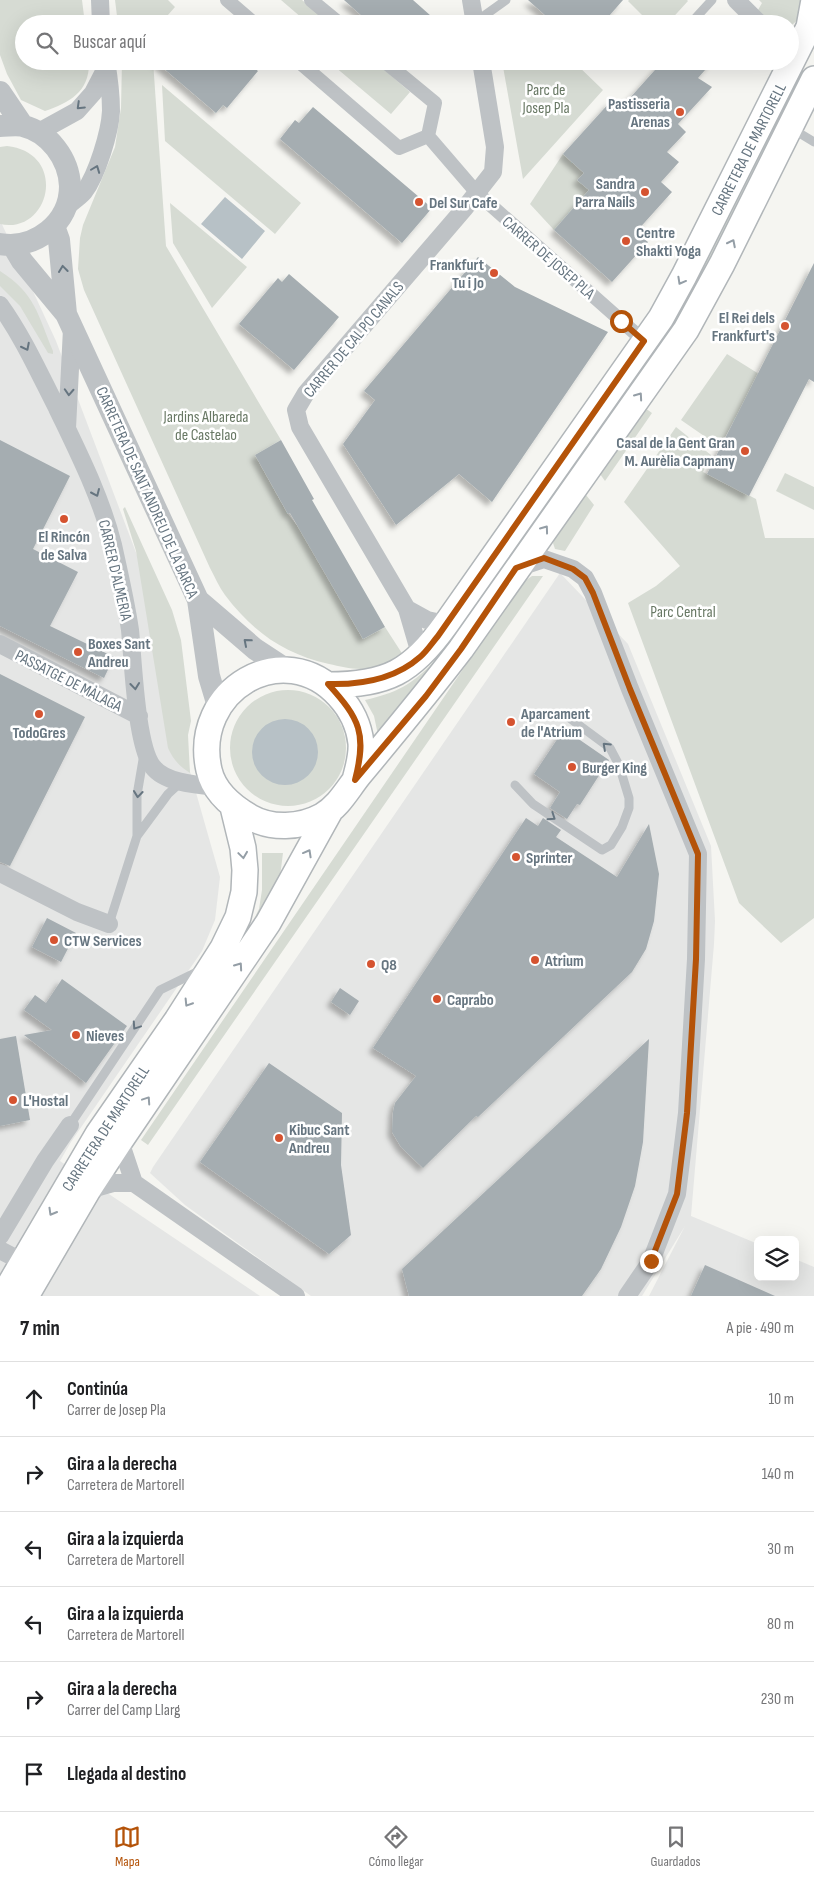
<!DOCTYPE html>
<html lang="es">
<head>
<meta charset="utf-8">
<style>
	body { margin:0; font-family:"Sofia Sans Condensed",sans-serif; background:#f6f6f6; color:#202124 }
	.controls { position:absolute; right:15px; bottom:15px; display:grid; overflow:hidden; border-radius:8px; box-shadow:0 5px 20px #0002 }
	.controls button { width:45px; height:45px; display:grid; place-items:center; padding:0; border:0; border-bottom:1px solid #e0e0e0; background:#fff; color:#202124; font:25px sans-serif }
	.stop { position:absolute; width:15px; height:15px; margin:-11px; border:4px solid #b45309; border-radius:50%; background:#fff }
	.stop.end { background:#b45309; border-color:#fff; box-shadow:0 1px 5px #0008 }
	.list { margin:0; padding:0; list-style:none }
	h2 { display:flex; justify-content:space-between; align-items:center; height:65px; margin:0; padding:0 20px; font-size:21px }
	h2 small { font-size:16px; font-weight:400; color:#757577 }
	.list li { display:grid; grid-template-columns:32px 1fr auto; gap:15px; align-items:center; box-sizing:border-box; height:75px; padding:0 20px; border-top:1px solid #e0e0e0 }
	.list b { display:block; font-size:19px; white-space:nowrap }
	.list p { margin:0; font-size:16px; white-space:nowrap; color:#757577 }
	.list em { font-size:16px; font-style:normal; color:#757577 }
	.icon { flex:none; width:28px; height:28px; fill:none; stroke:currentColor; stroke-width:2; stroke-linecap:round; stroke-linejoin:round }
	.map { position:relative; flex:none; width:814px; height:1296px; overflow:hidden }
	.search { position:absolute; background:#fff; box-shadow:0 5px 20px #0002; left:15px; right:15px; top:15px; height:55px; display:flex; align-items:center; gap:12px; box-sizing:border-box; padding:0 18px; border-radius:28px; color:#757577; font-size:19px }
	.sheet { height:515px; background:#fff }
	nav { display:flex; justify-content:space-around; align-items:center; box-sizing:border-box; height:70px; border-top:1px solid #e0e0e0; background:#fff; font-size:14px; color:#757577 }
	nav a { display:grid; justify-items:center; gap:2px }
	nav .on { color:#b45309 }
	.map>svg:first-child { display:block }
	.built { fill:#e5e6e5 }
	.green { fill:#d6dbd3 }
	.water { fill:#b7c1c6 }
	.building { fill:#a5adb1; filter:url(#shadow) }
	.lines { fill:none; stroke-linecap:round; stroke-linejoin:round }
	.secondary-casing { stroke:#b1b6b9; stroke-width:28 }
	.service { stroke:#bec2c5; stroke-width:9 }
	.pedestrian { stroke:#bec2c5; stroke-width:14 }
	.minor { stroke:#bec2c5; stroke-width:18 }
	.tertiary { stroke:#bec2c5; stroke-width:22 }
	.secondary { stroke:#fff; stroke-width:25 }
	.oneway { stroke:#667580 }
	.oneway2 { stroke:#949ea6 }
	.route { stroke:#b45309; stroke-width:6 }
	.poi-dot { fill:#d55330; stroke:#fff; stroke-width:2 }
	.labels { text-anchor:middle; stroke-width:5; stroke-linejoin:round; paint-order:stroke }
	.park-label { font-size:16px; fill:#687864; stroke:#fff }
	.poi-label { font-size:16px; font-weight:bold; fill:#667580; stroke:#fff; text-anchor:start }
	.street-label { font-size:16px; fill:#667580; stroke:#fff }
</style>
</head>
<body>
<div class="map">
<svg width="814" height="1296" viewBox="0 0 814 1296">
	<defs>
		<filter id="shadow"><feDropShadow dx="-4.5" dy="4.5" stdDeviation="2.5" flood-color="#0004"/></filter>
	</defs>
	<rect width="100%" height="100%" fill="#f5f5f1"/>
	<path class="built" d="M0,220L56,341L171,645L189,768L220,877L215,920L202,951L71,1142L60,1161L260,1296H0Z
		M560,573L628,644L711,846L715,921L714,944L691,1216L758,1244V1277H795V1259L814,1267V1296H649L685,1226L642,1296H311L185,1205L150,1173L153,1167Z"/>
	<path class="green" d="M0,0H82L85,24H24V61H89C90,92 70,102 45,111L21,100L7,74L0,55Z
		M115,0H168L175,7L160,24H118Z
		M281,0H302L324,18L319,24H309Z
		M629,0H687L688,1L667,24H651L628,1Z
		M759,0H805C803,12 800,20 790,26V24H771L758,10L762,3Z
		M122,61H153L166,246L281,440L255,455L288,514L299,528L363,639L385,627L405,658C390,664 375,669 360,669C350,669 339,666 329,664C284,654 253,632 225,595C219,587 215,577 210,568L84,290L78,269L80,238L83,225L115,147L121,108Z
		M328,61H374L410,92L391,114Z
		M502,61H573L603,90L523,179Z
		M795,84L801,87L694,299L582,463L578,456L676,316L688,296Z
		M162,85L301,203L275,234L165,141Z
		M7,146C69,153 50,235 0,224V147Z
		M563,154L584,173L577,180L589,190L554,230L530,204Z
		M170,203L247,267L212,308L173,243Z
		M0,271C35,293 38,315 53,351V354L48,353L20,306L0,286Z
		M727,354L759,374L720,447L681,420Z
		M645,408L652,413L605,481L600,474Z
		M676,427L711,455L703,472L756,499L765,538H814V918L781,943L739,903L628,603L656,586L680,566L624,502Z
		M569,469L575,476L471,622L378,735L374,716L365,700C396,693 412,685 433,662Z
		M785,473L814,487V510L776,491Z
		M586,495L594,505L565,551L555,549L553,543L555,538Z
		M125,507L172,610L181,640L191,721L188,735L190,773C179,766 173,759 168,748L136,551L123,509Z
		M532,576H543L148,1145L141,1140L522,583Z
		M230 748a58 58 0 1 1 116 0a58 58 0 1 1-116 0Z
		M262,853H283L278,892L243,941L259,909L262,890Z"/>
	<path class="water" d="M225,197L265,231L242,259L201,224Z
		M252 752a33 33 0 1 1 66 0a33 33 0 1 1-66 0Z"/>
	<path class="building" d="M344,0H413L440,24H371Z
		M528,0H623L602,24H555Z
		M155,61H246L258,71L227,108L223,105L216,113Z
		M663,61H713L698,78L712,87L678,124L686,132L667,152L679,162L661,182L672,192L636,232L648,242L612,282L554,230L589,190L577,180L584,173L563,154L611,101L620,109Z
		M313,107L432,208L402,243L280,139L295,120L299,123Z
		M478,257L515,287L608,332L492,502L459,474L396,525L343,444L375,400L364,391Z
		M814,263V382L809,379L749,496L707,474Z
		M289,274L339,317L294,370L239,324L278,278L282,282Z
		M0,440L70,476L33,549L78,572L50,626L114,657L104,678L0,626Z
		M281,440L314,499L312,500L385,627L363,639L290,513L288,514L255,455Z
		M0,674L85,717L10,866L0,862Z
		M564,729L609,760L580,805L577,804L567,819L550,808L560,792L534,774Z
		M526,818L538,826L543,818L561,830L556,837L617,877L649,824L659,874L654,921L646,949L632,972L478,1117L476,1116L423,1168L401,1147L392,1132L393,1112L395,1103L416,1076L373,1048Z
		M47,918L76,933L61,962L32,947Z
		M62,979L127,1026L86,1083L24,1035L52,1030L24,1010L35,995L46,1003Z
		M340,988L359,1001L350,1015L331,1002Z
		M16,1036L30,1120L0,1126V1039Z
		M649,1039L643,1142L635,1186L621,1227L601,1269L582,1296H409L402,1269Z
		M269,1063L342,1113L341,1165L351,1235L329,1254L200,1162Z
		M705,1265L775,1296H691Z"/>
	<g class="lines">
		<g class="secondary-casing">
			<path id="secondary" d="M328,685C387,685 412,672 446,624L661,318L684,276L809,27L814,0
				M355,780C358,768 362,756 361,743C359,726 351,709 339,696C284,635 191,690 209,770C214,792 231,806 250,817C271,829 300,828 322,816C339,806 347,790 359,775C394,733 428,692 461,649L686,330L722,264L814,79
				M3,1296L98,1134L177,1020L223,948L238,917L244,892L245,870L243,848L233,807
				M26,1296L88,1190L120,1141L268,923L330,811"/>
		</g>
		<path class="service" d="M474,23L506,0
			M690,24L712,0
			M791,128L814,142
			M515,785L533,804L602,850L611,845L622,827L629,808V798L619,765L610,748L564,714
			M137,836L168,794L180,783
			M109,924L137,836V795L144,754
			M70,1125L160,990L201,970"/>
		<path class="pedestrian" d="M227,0L255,24
			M311,0L340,24
			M298,61L399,148L428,136
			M384,61L435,103L428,136
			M428,136L477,193L644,341"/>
		<path class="minor" d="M100,0L101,24
			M471,0L475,24
			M736,0L760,24
			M37,133L77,111L93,93L107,66
			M66,207C72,202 80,197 84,192C97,175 110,132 111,111C111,95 109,78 106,61
			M0,305C23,337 39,373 57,408C78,452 101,497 113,545C119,572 126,602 130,630C133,659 136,747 153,767C165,783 198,785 217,787
			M67,428L72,329
			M517,568L544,559L573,569L585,578L593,593L630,689L698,854L696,959L687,1113L677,1194L651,1261L627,1296
			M407,609L427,620L446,624
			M0,644L139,716
			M421,657L407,609L300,427L296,410L306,393L464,209L493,172L495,147L481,61
			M0,873L77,912L109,924
			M120,1141L134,1183
			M88,1190L113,1183H134L296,1296
			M0,1236L45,1161L70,1125
			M0,1250L23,1262"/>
		<path class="tertiary" d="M0,92L23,126
			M0,126C8,126 16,124 23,126C49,132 69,159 70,186C70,223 35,250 0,244
			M54,226L59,240L66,314
			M13,246L22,261L66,314L198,600L209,676L218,706
			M198,600L255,649L287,670"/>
		<use href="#secondary" class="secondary"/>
	</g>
	<defs><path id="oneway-chevron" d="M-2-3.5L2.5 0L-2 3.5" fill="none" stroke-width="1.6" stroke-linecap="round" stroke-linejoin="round" transform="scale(1.25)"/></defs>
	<g class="oneway">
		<use href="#oneway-chevron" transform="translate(80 106) rotate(136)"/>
		<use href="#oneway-chevron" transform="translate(96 169) rotate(-69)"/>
		<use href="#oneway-chevron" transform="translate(63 269) rotate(-97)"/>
		<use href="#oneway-chevron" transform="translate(26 347) rotate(63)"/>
		<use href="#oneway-chevron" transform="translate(69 392) rotate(93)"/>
		<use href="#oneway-chevron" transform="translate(96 493) rotate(66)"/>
		<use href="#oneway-chevron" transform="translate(247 642) rotate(-139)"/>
		<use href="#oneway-chevron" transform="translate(135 686) rotate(84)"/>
		<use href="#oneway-chevron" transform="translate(606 746) rotate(-137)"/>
		<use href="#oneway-chevron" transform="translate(138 794) rotate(96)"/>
		<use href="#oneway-chevron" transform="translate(552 817) rotate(34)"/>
		<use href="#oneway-chevron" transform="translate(136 1026) rotate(124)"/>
	</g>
	<g class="oneway2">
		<use href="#oneway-chevron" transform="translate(732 243) rotate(-63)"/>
		<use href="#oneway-chevron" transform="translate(681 281) rotate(119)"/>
		<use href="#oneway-chevron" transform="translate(639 396) rotate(-55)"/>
		<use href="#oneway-chevron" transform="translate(545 529) rotate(-54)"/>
		<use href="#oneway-chevron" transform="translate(308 853) rotate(-61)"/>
		<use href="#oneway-chevron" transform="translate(243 855) rotate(82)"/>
		<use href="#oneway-chevron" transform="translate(239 966) rotate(-55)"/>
		<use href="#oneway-chevron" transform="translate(188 1003) rotate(122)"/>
		<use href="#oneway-chevron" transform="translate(147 1100) rotate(-56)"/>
		<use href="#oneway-chevron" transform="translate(52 1212) rotate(120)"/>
	</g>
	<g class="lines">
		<path class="route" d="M621,321L644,341L438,636C432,643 427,651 420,657C394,680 361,685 328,684C360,719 367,734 355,780L426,696L461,649L516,568L544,558L573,569L585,578L593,593L630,689L698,854L696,959L687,1113L677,1194L651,1261"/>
	</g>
	<g class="poi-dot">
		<circle cx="680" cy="112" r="5"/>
		<circle cx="645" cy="192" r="5"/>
		<circle cx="419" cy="202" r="5"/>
		<circle cx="626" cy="241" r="5"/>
		<circle cx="494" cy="273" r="5"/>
		<circle cx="785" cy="326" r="5"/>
		<circle cx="745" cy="451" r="5"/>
		<circle cx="64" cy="519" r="5"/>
		<circle cx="78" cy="652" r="5"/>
		<circle cx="39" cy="714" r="5"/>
		<circle cx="511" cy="722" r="5"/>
		<circle cx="572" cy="767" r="5"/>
		<circle cx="516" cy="857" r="5"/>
		<circle cx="54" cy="940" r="5"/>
		<circle cx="535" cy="960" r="5"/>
		<circle cx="371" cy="964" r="5"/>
		<circle cx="437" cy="999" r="5"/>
		<circle cx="76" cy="1035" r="5"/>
		<circle cx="13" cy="1100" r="5"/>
		<circle cx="279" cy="1138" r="5"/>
	</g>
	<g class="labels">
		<g class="park-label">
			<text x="546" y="95">Parc de<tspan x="546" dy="18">Josep Pla</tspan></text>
			<text x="206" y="422">Jardins Albareda<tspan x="206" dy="18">de Castelao</tspan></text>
			<text x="683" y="617">Parc Central</text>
		</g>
		<g class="poi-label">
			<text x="670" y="109" text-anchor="end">Pastisseria<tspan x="670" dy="18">Arenas</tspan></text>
			<text x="635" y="189" text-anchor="end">Sandra<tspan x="635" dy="18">Parra Nails</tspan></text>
			<text x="429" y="208">Del Sur Cafe</text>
			<text x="636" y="238">Centre<tspan x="636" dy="18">Shakti Yoga</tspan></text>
			<text x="484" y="270" text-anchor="end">Frankfurt<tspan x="484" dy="18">Tu i Jo</tspan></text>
			<text x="775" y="323" text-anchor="end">El Rei dels<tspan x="775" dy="18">Frankfurt's</tspan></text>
			<text x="735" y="448" text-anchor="end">Casal de la Gent Gran<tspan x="735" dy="18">M. Aurèlia Capmany</tspan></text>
			<text x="64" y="542" text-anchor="middle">El Rincón<tspan x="64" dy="18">de Salva</tspan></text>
			<text x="88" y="649">Boxes Sant<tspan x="88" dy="18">Andreu</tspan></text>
			<text x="521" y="719">Aparcament<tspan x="521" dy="18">de l'Atrium</tspan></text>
			<text x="39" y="738" text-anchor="middle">TodoGres</text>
			<text x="582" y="773">Burger King</text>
			<text x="526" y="863">Sprinter</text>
			<text x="64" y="946">CTW Services</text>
			<text x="545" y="966">Atrium</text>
			<text x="381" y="970">Q8</text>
			<text x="447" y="1005">Caprabo</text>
			<text x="86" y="1041">Nieves</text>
			<text x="23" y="1106">L'Hostal</text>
			<text x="289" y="1135">Kibuc Sant<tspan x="289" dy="18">Andreu</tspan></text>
		</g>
		<g class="street-label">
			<text transform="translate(748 149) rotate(-63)" y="6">CARRETERA DE MARTORELL</text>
			<text transform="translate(549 257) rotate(41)" y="6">CARRER DE JOSEP PLA</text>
			<text transform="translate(353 339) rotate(-50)" y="6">CARRER DE CAL PO CANALS</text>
			<text transform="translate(148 492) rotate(66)" y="6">CARRETERA DE SANT ANDREU DE LA BARCA</text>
			<text transform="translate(116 570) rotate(77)" y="6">CARRER D'ALMERIA</text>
			<text transform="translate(69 680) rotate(27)" y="6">PASSATGE DE MÀLAGA</text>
			<text transform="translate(105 1128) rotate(-57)" y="6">CARRETERA DE MARTORELL</text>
		</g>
	</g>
</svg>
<div class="controls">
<button><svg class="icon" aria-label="layers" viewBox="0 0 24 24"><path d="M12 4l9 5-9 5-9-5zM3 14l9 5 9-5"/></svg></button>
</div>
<div class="stop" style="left:621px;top:321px"></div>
<div class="stop end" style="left:651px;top:1261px"></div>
<div class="search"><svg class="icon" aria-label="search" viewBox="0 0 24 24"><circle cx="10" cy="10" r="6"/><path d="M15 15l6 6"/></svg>Buscar aquí</div>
</div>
<section class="sheet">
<h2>7 min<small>A pie · 490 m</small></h2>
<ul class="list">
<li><svg class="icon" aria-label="ahead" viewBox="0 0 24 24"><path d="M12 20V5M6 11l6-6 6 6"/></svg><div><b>Continúa</b><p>Carrer de Josep Pla</p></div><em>10 m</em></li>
<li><svg class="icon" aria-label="right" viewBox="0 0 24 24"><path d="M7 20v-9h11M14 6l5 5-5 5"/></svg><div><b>Gira a la derecha</b><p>Carretera de Martorell</p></div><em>140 m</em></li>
<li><svg class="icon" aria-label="left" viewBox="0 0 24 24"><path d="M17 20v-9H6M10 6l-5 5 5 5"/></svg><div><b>Gira a la izquierda</b><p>Carretera de Martorell</p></div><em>30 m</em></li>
<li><svg class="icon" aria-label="left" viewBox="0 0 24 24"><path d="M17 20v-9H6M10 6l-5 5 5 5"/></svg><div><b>Gira a la izquierda</b><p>Carretera de Martorell</p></div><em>80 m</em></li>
<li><svg class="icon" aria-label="right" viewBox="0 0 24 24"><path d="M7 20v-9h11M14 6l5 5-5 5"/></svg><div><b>Gira a la derecha</b><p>Carrer del Camp Llarg</p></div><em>230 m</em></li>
<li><svg class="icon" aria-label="arrive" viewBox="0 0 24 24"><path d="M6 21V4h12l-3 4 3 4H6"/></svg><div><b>Llegada al destino</b></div></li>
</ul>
</section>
<nav>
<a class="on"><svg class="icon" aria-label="map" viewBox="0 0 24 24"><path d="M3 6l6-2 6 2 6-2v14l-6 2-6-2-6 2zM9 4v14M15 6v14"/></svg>Mapa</a>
<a><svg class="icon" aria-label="directions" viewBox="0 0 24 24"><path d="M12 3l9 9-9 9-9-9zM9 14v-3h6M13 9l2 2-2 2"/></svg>Cómo llegar</a>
<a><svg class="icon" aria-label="saved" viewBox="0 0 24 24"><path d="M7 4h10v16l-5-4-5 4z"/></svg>Guardados</a>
</nav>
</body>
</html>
